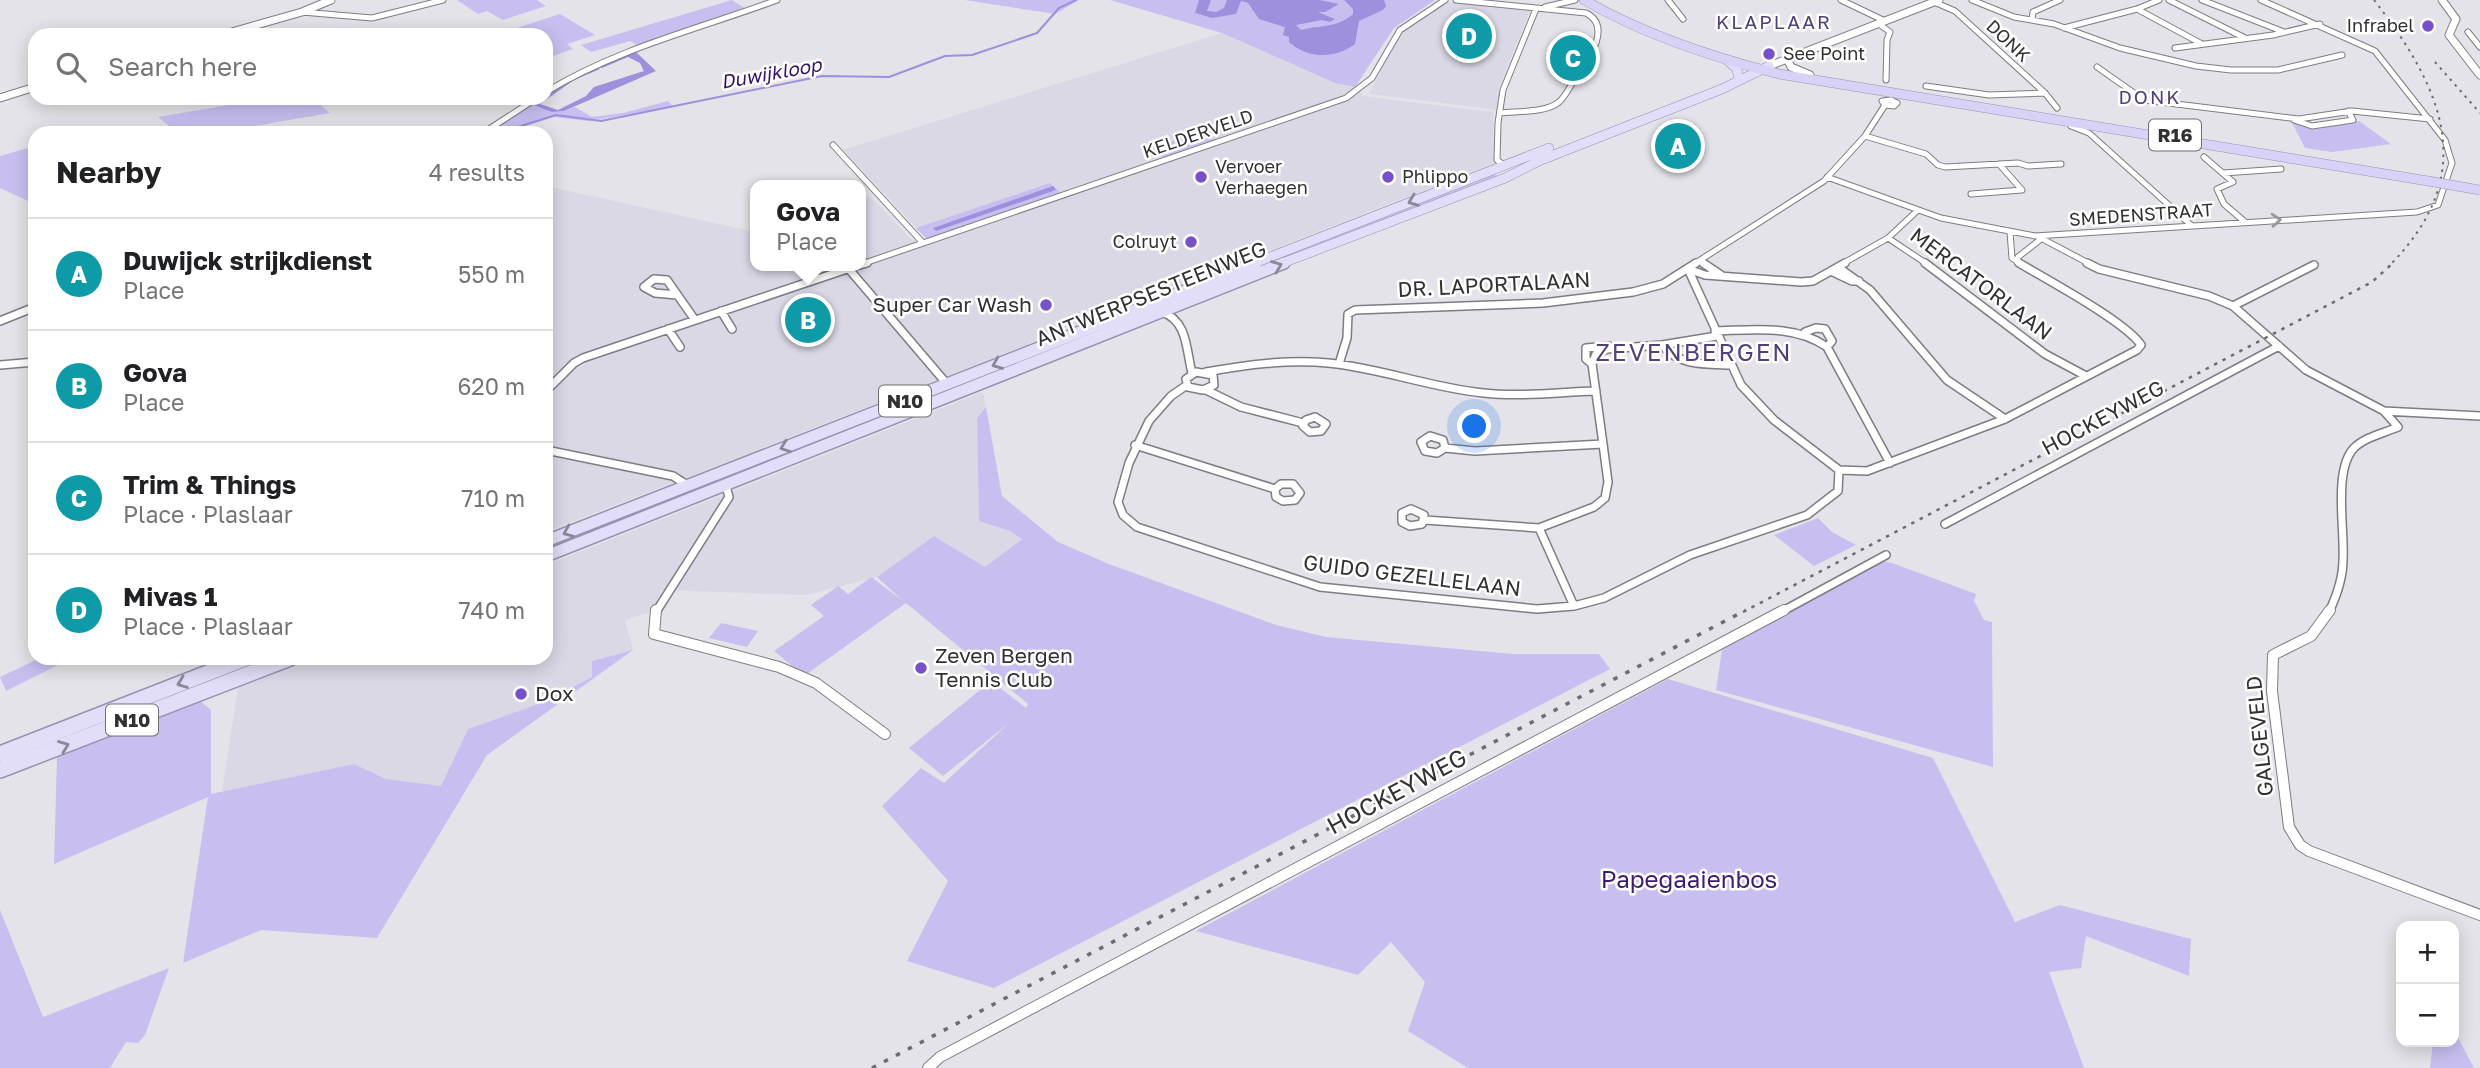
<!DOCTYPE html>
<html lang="en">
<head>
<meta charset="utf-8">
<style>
	body { margin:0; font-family:"Golos Text",sans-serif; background:#f2f2f2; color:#202124 }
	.controls { position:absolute; right:21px; bottom:21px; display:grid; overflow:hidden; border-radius:14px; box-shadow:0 4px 18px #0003 }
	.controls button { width:63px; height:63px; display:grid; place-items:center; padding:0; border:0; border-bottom:2px solid #e0e0e0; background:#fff; color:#202124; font:35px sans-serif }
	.you { position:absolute; left:1475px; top:427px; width:24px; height:24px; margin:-18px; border:5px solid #fff; border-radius:50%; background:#1a73e8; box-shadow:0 0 0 10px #1a73e833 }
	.badge { display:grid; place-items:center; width:46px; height:46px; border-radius:50%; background:#111827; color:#fff; font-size:23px; font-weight:700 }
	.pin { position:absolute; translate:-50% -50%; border:4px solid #fff; box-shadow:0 2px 7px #0006 }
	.popup { position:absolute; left:750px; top:180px; width:116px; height:91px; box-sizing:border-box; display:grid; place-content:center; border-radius:14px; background:#fff; filter:drop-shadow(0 2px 5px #0005); font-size:23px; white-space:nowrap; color:#757577 }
	.popup b { font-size:26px; color:#202124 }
	.popup::after { content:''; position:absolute; left:50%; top:100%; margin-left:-14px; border:14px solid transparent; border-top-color:#fff }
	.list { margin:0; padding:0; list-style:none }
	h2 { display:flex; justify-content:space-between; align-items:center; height:91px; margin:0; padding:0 28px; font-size:30px }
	h2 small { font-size:23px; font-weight:400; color:#757577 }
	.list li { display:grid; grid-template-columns:46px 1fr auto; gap:21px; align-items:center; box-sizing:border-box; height:112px; padding:0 28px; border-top:2px solid #e0e0e0 }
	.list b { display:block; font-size:26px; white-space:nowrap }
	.list p { margin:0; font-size:23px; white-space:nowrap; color:#757577 }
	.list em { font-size:23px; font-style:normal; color:#757577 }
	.icon { flex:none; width:38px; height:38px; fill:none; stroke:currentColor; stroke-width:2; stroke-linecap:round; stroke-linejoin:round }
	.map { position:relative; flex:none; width:2480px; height:1068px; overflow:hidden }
	.search { position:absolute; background:#fff; box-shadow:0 4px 18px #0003; left:28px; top:28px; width:525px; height:77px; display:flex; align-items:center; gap:18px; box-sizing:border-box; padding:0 24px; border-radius:21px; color:#757577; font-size:26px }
	.panel { position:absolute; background:#fff; box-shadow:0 4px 18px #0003; left:28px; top:126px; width:525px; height:539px; border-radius:21px }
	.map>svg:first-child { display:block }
	.built { fill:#dad8e5 }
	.green { fill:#c8bff0 }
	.water { fill:#a08fdc }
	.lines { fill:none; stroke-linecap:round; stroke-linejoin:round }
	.stream { stroke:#a08fdc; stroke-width:2 }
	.minor-far2-casing { stroke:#7d7c82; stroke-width:7 }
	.minor-far1-casing { stroke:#7d7c82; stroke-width:10 }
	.minor-casing { stroke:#7d7c82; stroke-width:12 }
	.tertiary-casing { stroke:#7d7c82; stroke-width:9 }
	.primary-far2-casing { stroke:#9892b0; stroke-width:10 }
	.primary-far1-casing { stroke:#9892b0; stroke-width:14 }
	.primary-casing { stroke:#9892b0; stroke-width:18 }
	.trunk-casing { stroke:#9892b0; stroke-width:10 }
	.minor-far2 { stroke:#fff; stroke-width:5 }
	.minor-far1 { stroke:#fff; stroke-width:7 }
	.minor { stroke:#fff; stroke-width:10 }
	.tertiary { stroke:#fff; stroke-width:7 }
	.primary-far2 { stroke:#e2ddf8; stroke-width:9 }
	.primary-far1 { stroke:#e2ddf8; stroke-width:11 }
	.primary { stroke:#e2ddf8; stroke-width:15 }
	.trunk { stroke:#d8d2f6; stroke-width:9 }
	.rail-far2 { stroke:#6d6d70; stroke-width:2; stroke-dasharray:2.5 5; stroke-linecap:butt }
	.rail-far1 { stroke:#6d6d70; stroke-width:2.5; stroke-dasharray:3.5 6; stroke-linecap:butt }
	.rail { stroke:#6d6d70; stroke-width:3.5; stroke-dasharray:4.5 9; stroke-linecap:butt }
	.trunk-bridge-casing { stroke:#9892b0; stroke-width:10; stroke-linecap:butt }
	.trunk-bridge { stroke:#d8d2f6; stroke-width:9 }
	.oneway { stroke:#8a8796 }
	.oneway2 { stroke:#989899 }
	.poi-dot { fill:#7651ca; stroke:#fff; stroke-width:2.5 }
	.labels { text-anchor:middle; stroke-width:5; stroke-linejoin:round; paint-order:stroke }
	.far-poi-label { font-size:18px; fill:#313133; stroke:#fff; text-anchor:start }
	.far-street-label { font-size:18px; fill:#313133; stroke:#fff }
	.far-neighbourhood-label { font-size:19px; letter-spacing:2px; fill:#50407e; stroke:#fff }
	.far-water-label { font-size:19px; font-style:italic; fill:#33106a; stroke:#fff }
	.shield { fill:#fff; stroke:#6f6f70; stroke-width:2 }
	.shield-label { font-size:19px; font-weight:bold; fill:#313133 }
	.street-label { font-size:21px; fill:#313133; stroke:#fff }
	.poi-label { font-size:21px; fill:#313133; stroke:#fff; text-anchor:start }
	.quarter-label { font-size:24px; letter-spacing:2px; fill:#50407e; stroke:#fff }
	.near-street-label { font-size:24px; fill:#313133; stroke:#fff }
	.near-park-label { font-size:24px; fill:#3b1b74; stroke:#fff }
</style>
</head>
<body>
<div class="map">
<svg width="2480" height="1068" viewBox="0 0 2480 1068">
	<rect width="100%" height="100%" fill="#e4e3e9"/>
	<path class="built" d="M1448,2L1530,11L1499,87L1497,110L1369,94L1400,33Z
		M1222,33L1335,83L1355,87L1363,96L1493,112L1494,163L546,532V186L755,232L756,266H860L861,201L871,197L910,238L923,243L927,239L843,150Z
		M983,392L986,407L977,418L979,521L1010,531L1022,538L985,567L934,536L877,577L806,595L661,590L660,609L625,620L633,650L592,661V677L544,702L468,729L441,786L386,779L354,764L222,792L238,688L313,658H546V565Z"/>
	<path class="green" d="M457,0H537L546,6L503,20L487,11L478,14Z
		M732,0L748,10L639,46L630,41L591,52L581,45Z
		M965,0H1079L1055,14Z
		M1110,0H1435L1394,28L1355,87L1335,83L1222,33Z
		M560,14L595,35L567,44L573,49L553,56L546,51V35H519L511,30Z
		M269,98H312L330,113L212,133H178L158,117Z
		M539,98H541L534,106C551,112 559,114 575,107L592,117L623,113L668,101L674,107L588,121L554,117L503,133H487Z
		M2291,121L2313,128L2359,121L2391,144L2332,152L2305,148Z
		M1203,131L1216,140L1164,158L1152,148Z
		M35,146V199L28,201L0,188V156Z
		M1492,173L1497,176L1189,297L1186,294Z
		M1050,183L1061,193L927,239L916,228Z
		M986,407L1002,496L1058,542L1109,564L1276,625L1326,637L1513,654H1599L1610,669L994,988L907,961L948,881L882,806L921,768L944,783L1009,723L943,776L909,748L991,681L1026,708L1028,704L906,603L804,676L774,651L824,616L811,605L838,586L848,594L871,577L902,600L877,577L934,536L985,567L1022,539L1010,531L979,521L977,418Z
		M1818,518L1832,532L1856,545L1814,566L1774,535Z
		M1881,561L1892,563L1976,594L1974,601L1984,620L1992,622L1993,767L1716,690L1722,650Z
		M721,623L758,631L747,647L709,638Z
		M633,650L487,755L377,938L261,930L183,963L208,797L54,864L57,757L200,701L211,710V794L354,764L386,779L441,786L468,729L544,702L592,677V661Z
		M40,658H72L6,691L0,677Z
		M1668,679L1933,758L2015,922L2060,905L2191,939L2189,976L2086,936L2081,968L2049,972L2084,1068H1468L1408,1031L1425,982L1391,942L1358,975L1196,931Z
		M0,910L43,1017L169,968L145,1035L138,1043L126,1042L110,1068H0Z
		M2454,1030L2474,1068H2430L2433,1042H2454Z"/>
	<path class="water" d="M1199,0H1211L1207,11L1216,12L1224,8L1227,0H1319L1339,4L1325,12H1318L1335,19L1330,22L1322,20L1296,25L1301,30C1320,25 1337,28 1353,14V9L1344,0H1384L1386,6L1383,10L1359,21L1355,44C1335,59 1307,59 1289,42V37L1283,35L1285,27L1259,19L1248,3L1241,1L1236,14L1212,18L1195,13Z
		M636,52L656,71L564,111L552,112L533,105L541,98H546V94L567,80L596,67L600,69L574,80L540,104L558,110L586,96L594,87L644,71L640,63L628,57L602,68L599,66Z
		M1053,186L1056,190L936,231L933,228Z"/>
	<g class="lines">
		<path class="stream" d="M499,133L556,115L601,121L822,76L889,77L945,56L972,55L1037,33L1059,8L1076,0"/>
		<g class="minor-far2-casing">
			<path id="minor-far2" d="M1456,0L1586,13C1614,27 1586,63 1575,79C1570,86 1565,97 1559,102C1546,113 1517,111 1500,113
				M1668,0L1683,19
				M1841,0L1885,21
				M1972,0L2014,17L2054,24L2120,48L2196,66L2231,70H2278L2342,55
				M2169,0L2245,38
				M2202,0L2284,32
				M1934,2L1955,11L2045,93L2057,108
				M1545,7L1575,0
				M2137,9L2202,44
				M302,12L372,18L443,0
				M2032,19L2033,12L2060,0
				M1879,24L1890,32L1887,40L1886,80
				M2064,28L2137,9L2159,0
				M2468,32L2480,47
				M2175,48L2273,35L2320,24
				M2097,67L2144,100L2299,119L2352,111L2430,119
				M1926,86L1989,95L2045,93
				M546,92C618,48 699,29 777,0
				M1891,100L1897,103L1894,106L1885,105L1882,101Z
				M2294,120L2312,126L2353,120L2348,111
				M2071,126L2089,133L2192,226
				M483,133L537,98
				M1865,136L1926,154L1938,165L1945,167L2018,163L2028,166L2061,164
				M833,145L923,243
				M2204,157L2233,182L2217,189L2224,204L2245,222
				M1504,165L1497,160L1498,123L1503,90L1536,9
				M2223,173L2281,169
				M1827,177L1941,218L2035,236L2417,212L2438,205L2452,163L2445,140L2375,51L2261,0
				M1971,194L2022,190L1999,164
				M2010,232L2012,258L2022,264
				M2037,236L2090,264
				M1888,238L1927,264
				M1700,261L1705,264
				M2017,262L2018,257L2041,239
				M862,264L1346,98L1372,78L1400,30L1445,0
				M1694,264L1824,181L1865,136L1885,105
				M1842,264L1888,238L1918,210"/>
		</g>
		<g class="minor-far1-casing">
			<path id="minor-far1" d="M1703,263L1721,275
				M1925,263L2045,354L2086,376
				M2087,263L2099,269L2209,296L2233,306L2306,370L2384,411L2398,427C2384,433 2365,437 2354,448C2333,470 2345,530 2343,560C2343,578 2337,595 2329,612
				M860,265L867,263
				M1838,267L1870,290L1947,380L2005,419
				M848,268L947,384
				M1688,269L1741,385L1774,420L1839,470L1867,471L2005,419L2137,350L2141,345C2126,322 2046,279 2019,263
				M1688,269L1705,275L1801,282L1813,281L1845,263
				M1831,271L1852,281H1859
				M677,295L655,293L644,287L654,279L667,280L695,320
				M2233,306L2314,265
				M721,311L732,329
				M1162,312C1188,321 1186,350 1192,373
				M0,321L35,307
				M668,329L680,347
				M1715,331C1753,330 1794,324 1827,347L1890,463
				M1805,332L1816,328L1825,329L1832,341L1827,347
				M1662,345C1679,366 1705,364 1730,365
				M1339,364L1347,338L1348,314L1355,310L1543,303L1633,292L1663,284L1696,263
				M1592,364L1586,359V348L1609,346
				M0,365L35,362
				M1196,372L1213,375L1214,385L1203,390L1188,387L1186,379Z
				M1206,372C1246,365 1287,359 1328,363C1381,368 1431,388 1484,393C1521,397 1559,392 1596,391
				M1187,385L1171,396L1149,421L1129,463L1118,502L1123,515L1137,527L1320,587L1537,609L1574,606L1604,598L1690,555L1807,515L1838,491L1839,470
				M1206,390L1241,407L1303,423
				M546,391L574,363L583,358L856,266
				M2384,411L2480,416
				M1315,417L1326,424L1321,431L1310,432L1303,426L1306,420Z
				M1430,436L1443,440L1445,448L1437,453L1425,451L1421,442Z
				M1603,444L1592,364L1596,354L1607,349L1662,345L1717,336
				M1135,445L1275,489
				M1445,448L1475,451L1603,444L1608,482L1605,498L1594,507L1539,528
				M546,450L673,476L687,485
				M1281,484H1293L1300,493L1295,500L1283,501L1276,497L1275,489Z
				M1411,509L1424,515L1422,524L1410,526L1402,522V513Z
				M1425,520L1539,528L1574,606
				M1945,524L2279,346
				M656,612L729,497L726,486
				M1781,612L1886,555"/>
		</g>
		<g class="minor-casing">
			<path id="minor" d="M656,610L654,634L779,667L816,683L885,734
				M2330,610L2311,636L2273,655L2272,691L2289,827L2300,845L2309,851L2480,915
				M928,1068L940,1057L1784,610"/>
		</g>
		<g class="tertiary-casing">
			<path id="tertiary" d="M2442,0L2456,19L2449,35L2480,75
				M221,35L302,12L331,0
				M1787,59L1791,67L1810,75
				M1769,66L1939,0
				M0,98L35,87"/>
		</g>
		<g class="primary-far2-casing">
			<path id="primary-far2" d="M1727,60L1737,69L1738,75
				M1252,264L1549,148
				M1280,264L1505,178L1541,160L1722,89L1769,66"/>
		</g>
		<g class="primary-far1-casing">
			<path id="primary-far1" d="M546,541L1256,263
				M546,556L1284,263"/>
		</g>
		<g class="primary-casing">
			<path id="primary" d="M0,754L246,658
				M0,770L290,658"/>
		</g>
		<g class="trunk-casing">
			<path id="trunk" d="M1584,0C1645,35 1711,57 1779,74L2428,181"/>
		</g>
		<use href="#minor-far2" class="minor-far2"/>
		<use href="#minor-far1" class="minor-far1"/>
		<use href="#minor" class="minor"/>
		<use href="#tertiary" class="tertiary"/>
		<use href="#primary-far2" class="primary-far2"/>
		<use href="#primary-far1" class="primary-far1"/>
		<use href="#primary" class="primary"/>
		<use href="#trunk" class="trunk"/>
		<path class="rail-far2" d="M2374,0C2443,89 2480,173 2391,264
			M2435,62L2480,113"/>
		<path class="rail-far1" d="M1743,612L2372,282L2393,263"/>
		<path class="rail" d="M872,1068L1746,610"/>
		<g class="trunk-bridge-casing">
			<path id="trunk-bridge" d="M2428,181L2480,190"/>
		</g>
		<use href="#trunk-bridge" class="trunk-bridge"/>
	</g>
	<defs><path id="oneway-chevron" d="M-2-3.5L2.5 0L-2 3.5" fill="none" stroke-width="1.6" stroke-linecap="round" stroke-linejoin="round" transform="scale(1.75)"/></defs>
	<g class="oneway">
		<use href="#oneway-chevron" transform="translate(1413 201) rotate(159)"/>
		<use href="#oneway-chevron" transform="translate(1277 266) rotate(-22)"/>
		<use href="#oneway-chevron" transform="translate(997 364) rotate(158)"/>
		<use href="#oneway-chevron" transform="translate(785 447) rotate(160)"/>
		<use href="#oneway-chevron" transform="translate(568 532) rotate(158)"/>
		<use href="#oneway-chevron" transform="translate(182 683) rotate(159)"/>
		<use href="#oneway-chevron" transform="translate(64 746) rotate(-21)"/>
	</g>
	<use class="oneway2" href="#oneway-chevron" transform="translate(2276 220) rotate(-4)"/>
	<g class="poi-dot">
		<circle cx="2428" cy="26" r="7"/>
		<circle cx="1769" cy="54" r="7"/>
		<circle cx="1201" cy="177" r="7"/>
		<circle cx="1388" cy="177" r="7"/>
		<circle cx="1191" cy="242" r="7"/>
		<circle cx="1046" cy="305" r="7"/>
		<circle cx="921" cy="668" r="7"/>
		<circle cx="521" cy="694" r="7"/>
	</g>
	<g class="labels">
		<g class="far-poi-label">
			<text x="2414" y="32" text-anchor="end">Infrabel</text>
			<text x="1783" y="60">See Point</text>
			<text x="1215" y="173">Vervoer<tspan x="1215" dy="21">Verhaegen</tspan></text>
			<text x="1402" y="183">Phlippo</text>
			<text x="1177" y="248" text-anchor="end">Colruyt</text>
		</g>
		<g class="far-street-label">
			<text transform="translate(2008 41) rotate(43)" y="6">DONK</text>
			<text transform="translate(1198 134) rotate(-19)" y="6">KELDERVELD</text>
			<text transform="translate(2141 215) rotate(-4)" y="6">SMEDENSTRAAT</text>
		</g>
		<g class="far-neighbourhood-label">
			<text x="1774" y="29">KLAPLAAR</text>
			<text x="2150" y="104">DONK</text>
		</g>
		<g class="far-water-label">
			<text transform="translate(771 73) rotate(-10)" y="7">Duwijkloop</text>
		</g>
		<g class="shield">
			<rect x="2149" y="119.5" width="52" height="31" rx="5"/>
			<rect x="879" y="385.5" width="52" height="31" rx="5"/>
			<rect x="106" y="704.5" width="52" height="31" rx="5"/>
		</g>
		<g class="shield-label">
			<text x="2175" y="142">R16</text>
			<text x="905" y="408">N10</text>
			<text x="132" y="727">N10</text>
		</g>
		<g class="street-label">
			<text transform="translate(1981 284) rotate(37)" y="7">MERCATORLAAN</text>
			<text transform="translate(1494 285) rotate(-3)" y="7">DR. LAPORTALAAN</text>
			<text transform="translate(1151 294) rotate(-22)" y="7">ANTWERPSESTEENWEG</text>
			<text transform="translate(2103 418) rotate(-28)" y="7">HOCKEYWEG</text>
			<text transform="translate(1412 576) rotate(7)" y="7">GUIDO GEZELLELAAN</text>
			<text transform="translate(2260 736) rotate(-96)" y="7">GALGEVELD</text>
		</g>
		<g class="poi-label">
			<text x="1032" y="312" text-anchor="end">Super Car Wash</text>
			<text x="935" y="663">Zeven Bergen<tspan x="935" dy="24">Tennis Club</tspan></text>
			<text x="535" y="701">Dox</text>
		</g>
		<g class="quarter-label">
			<text x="1694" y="361">ZEVENBERGEN</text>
		</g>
		<g class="near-street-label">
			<text transform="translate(1397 792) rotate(-28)" y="8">HOCKEYWEG</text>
		</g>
		<g class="near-park-label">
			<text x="1689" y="888">Papegaaienbos</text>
		</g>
	</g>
</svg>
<div class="controls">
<button>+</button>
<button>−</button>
</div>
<div class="you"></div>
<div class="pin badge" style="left:1678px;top:146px;background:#0f9aa8">A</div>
<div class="pin badge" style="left:808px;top:320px;background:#0f9aa8">B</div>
<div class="popup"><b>Gova</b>Place</div>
<div class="pin badge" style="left:1573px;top:58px;background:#0f9aa8">C</div>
<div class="pin badge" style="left:1469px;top:36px;background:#0f9aa8">D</div>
<div class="search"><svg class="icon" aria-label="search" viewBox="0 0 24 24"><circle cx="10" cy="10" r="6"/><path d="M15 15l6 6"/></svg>Search here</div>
<section class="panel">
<h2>Nearby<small>4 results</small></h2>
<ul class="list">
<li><span class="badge" style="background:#0f9aa8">A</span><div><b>Duwijck strijkdienst</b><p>Place</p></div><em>550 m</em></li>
<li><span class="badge" style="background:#0f9aa8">B</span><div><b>Gova</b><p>Place</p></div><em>620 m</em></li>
<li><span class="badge" style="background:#0f9aa8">C</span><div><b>Trim &amp; Things</b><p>Place · Plaslaar</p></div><em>710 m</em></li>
<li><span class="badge" style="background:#0f9aa8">D</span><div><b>Mivas 1</b><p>Place · Plaslaar</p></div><em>740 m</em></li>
</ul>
</section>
</div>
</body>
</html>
